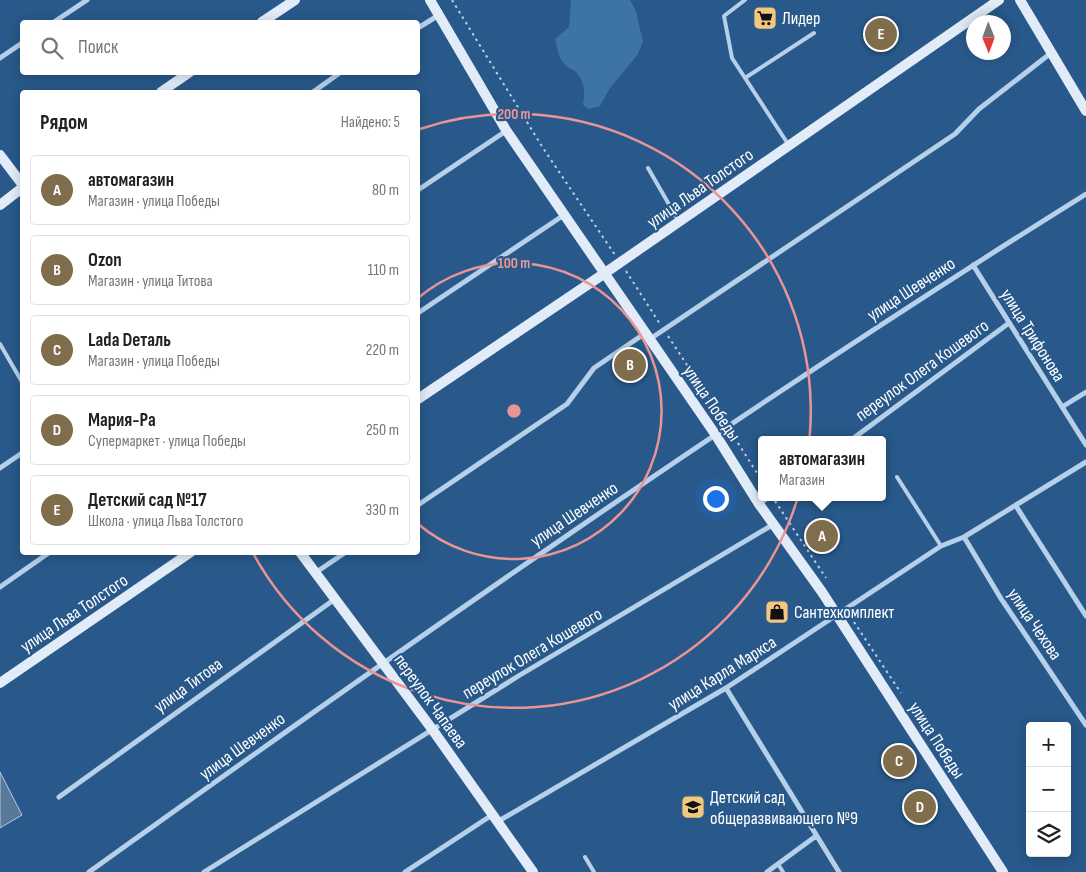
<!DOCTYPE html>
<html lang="ru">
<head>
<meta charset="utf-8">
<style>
	body { margin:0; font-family:"Sofia Sans Condensed",sans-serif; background:#f2f2f2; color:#222 }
	.controls { position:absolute; right:15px; bottom:15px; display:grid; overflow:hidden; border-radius:5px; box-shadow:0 2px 12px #0003 }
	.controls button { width:45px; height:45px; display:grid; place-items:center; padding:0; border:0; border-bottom:1px solid #e0e0e0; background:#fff; color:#222; font:25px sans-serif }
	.compass { position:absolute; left:966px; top:15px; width:45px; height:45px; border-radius:50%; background:#fff; box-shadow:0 2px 12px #0003; rotate:179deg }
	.you { position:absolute; left:715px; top:498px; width:18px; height:18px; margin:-12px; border:4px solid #fff; border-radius:50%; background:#1a73e8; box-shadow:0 0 0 8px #1a73e833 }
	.badge { display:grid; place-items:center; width:32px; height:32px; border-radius:50%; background:#7f6d4b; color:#fff; font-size:16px; font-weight:700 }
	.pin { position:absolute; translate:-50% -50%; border:2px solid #fff; box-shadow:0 1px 5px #0006 }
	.popup { position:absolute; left:758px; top:436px; width:128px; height:65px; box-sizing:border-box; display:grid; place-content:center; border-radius:5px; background:#fff; filter:drop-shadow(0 1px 4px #0005); font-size:16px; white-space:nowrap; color:#767676 }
	.popup b { font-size:19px; color:#222 }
	.popup::after { content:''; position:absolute; left:50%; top:100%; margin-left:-10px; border:10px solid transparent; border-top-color:#fff }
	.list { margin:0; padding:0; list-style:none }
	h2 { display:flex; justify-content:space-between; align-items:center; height:65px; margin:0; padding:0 20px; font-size:21px }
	h2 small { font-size:16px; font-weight:400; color:#767676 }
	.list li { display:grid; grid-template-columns:32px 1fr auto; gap:15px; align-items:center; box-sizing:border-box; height:70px; margin:0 10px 10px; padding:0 10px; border:1px solid #e0e0e0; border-radius:5px }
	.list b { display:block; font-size:19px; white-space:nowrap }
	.list p { margin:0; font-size:16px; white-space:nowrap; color:#767676 }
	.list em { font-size:16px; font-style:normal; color:#767676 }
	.icon { flex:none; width:28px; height:28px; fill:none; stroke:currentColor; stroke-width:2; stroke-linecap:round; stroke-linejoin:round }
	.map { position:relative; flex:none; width:1086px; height:872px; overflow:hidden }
	.search { position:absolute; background:#fff; box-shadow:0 2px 12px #0003; left:20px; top:20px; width:400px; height:55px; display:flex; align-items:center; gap:12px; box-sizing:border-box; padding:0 18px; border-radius:5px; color:#767676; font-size:19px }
	.panel { position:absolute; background:#fff; box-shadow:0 2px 12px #0003; left:20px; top:90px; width:400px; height:465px; border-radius:5px }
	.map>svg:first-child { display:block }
	.green { fill:#3d73a7 }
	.water { fill:#59799b; stroke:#abcce9 }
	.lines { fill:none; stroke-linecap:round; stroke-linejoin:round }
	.path { stroke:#b6d0e9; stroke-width:2; stroke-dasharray:2.5 4; stroke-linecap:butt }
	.lane { stroke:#b6d0e9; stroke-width:4 }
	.street { stroke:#b6d0e9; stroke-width:5 }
	.secondary { stroke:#e1ecf8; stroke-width:10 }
	.ring { fill:none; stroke:#ea9494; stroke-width:2.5 }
	.labels { text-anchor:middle; stroke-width:4.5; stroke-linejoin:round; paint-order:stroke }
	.poi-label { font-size:18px; fill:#fff; stroke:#28598a; text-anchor:start }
	.street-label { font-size:18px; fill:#fff; stroke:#28598a }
	.centre { fill:#ea9494; stroke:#28598a; stroke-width:2.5 }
	.ring-label { font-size:15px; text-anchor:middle; font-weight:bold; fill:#ea9494; stroke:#28598a; stroke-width:4.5; stroke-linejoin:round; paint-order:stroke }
</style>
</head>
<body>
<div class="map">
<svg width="1086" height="872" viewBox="0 0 1086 872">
	<rect width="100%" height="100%" fill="#28598a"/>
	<path class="green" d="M571,0H630L636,11L643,42L638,54L610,88L600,106L589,109L583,105C585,93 585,80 575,71C572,69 568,68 565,65C559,59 557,47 555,39L569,27Z"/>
	<path class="water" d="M0,772L22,815L0,828Z"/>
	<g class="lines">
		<path class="path" d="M452,0L543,148L615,255
			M626,271L660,324
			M668,336L723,420
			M731,432L762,481
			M775,501L826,578
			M854,622L901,693"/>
		<path class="lane" d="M745,0L724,16L732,58L788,144
			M745,78L814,33
			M648,168L678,220
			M0,344L22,382
			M897,477L941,546
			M585,857L594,872
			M778,864L783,872"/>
		<path class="street" d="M54,22L87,0
			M418,28L439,15
			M0,58L22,43
			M313,92L341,72
			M418,190L506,131
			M973,265L1086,445
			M418,313L564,215
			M650,339L955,134L979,109L1051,53
			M1062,407L1086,392
			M851,440L1009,323
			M0,468L22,453
			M759,504L769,497
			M418,505L567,404L594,368L644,334
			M1016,506L1086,616
			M964,537L1000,597L1086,725
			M315,573L346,552
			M0,587L50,552
			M726,688L839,872
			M59,797L335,599
			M497,822L726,688L941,546L964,537L1086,462
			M89,872C416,638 745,407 1086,194
			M204,872L520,675L774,524
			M405,872L492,815
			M767,872L816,836"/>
		<path class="secondary" d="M430,0L506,130L715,434L759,504L822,592L1003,872
			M1020,0L1086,111
			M262,22L295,0
			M161,92L190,72
			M0,155L22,184
			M0,205L22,188
			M418,399L605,273L999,0
			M300,552L432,729L533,872
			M0,683L191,552"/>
	</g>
	<g class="ring">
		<path d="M418 298A148 148 0 1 1 418 524"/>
		<path d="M420 129A297 297 0 1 1 253 553"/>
	</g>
	<defs>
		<g id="supermarket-square" transform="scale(1.25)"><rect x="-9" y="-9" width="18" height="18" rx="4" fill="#f1c87d" stroke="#28598a"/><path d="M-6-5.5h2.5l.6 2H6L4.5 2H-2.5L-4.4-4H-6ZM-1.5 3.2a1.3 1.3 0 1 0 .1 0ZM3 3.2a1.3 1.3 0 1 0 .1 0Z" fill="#111"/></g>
		<g id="shop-square" transform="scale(1.25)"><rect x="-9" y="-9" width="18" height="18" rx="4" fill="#f1c87d" stroke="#28598a"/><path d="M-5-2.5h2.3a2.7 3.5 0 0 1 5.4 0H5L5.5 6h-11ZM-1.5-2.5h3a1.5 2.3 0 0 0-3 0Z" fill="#111"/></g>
		<g id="school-square" transform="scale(1.25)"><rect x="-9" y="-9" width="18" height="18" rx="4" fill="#f1c87d" stroke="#28598a"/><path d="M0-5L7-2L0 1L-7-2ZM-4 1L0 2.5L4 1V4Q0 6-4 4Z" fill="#111"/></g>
	</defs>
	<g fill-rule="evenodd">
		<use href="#supermarket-square" x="765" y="18"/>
		<use href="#shop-square" x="777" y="612"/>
		<use href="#school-square" x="693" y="807"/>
	</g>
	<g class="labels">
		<g class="poi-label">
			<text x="782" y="24">Лидер</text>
			<text x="794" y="618">Сантехкомплект</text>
			<text x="710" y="803">Детский сад<tspan x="710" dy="21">общеразвивающего №9</tspan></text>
		</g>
		<g class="street-label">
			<text transform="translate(700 188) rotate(-35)" y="6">улица Льва Толстого</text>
			<text transform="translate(911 289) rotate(-33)" y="6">улица Шевченко</text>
			<text transform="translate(1033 335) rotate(58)" y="6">улица Трифонова</text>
			<text transform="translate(922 370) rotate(-36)" y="6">переулок Олега Кошевого</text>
			<text transform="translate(712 403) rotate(56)" y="6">улица Победы</text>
			<text transform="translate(574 514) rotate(-34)" y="6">улица Шевченко</text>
			<text transform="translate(74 613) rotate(-34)" y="6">улица Льва Толстого</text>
			<text transform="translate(1035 624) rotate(56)" y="6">улица Чехова</text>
			<text transform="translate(532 653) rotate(-31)" y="6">переулок Олега Кошевого</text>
			<text transform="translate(722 673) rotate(-32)" y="6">улица Карла Маркса</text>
			<text transform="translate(188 685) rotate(-36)" y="6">улица Титова</text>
			<text transform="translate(431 701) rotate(54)" y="6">переулок Чапаева</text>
			<text transform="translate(937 740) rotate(57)" y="6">улица Победы</text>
			<text transform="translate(242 746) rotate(-36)" y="6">улица Шевченко</text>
		</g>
	</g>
	<circle cx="514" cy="411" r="8" class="centre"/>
	<g class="ring-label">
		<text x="514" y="119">200 m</text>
		<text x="514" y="268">100 m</text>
	</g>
</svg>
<div class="controls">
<button>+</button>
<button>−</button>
<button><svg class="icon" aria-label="layers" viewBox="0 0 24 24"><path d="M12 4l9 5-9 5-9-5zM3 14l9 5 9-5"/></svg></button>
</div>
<svg class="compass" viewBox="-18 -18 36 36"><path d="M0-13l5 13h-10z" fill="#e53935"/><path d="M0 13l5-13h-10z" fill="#767676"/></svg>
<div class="you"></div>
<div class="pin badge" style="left:822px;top:536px">A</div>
<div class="popup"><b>автомагазин</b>Магазин</div>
<div class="pin badge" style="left:630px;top:365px">B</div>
<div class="pin badge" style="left:899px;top:761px">C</div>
<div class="pin badge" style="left:920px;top:807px">D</div>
<div class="pin badge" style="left:881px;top:34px">E</div>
<div class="search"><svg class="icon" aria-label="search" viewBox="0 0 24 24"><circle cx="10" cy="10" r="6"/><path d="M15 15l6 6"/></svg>Поиск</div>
<section class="panel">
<h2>Рядом<small>Найдено: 5</small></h2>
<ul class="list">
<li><span class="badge">A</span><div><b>автомагазин</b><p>Магазин · улица Победы</p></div><em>80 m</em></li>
<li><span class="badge">B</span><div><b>Ozon</b><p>Магазин · улица Титова</p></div><em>110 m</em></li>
<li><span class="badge">C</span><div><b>Lada Dеталь</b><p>Магазин · улица Победы</p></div><em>220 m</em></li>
<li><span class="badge">D</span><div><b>Мария-Ра</b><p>Супермаркет · улица Победы</p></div><em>250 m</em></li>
<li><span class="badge">E</span><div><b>Детский сад №17</b><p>Школа · улица Льва Толстого</p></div><em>330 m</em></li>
</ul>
</section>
</div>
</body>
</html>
